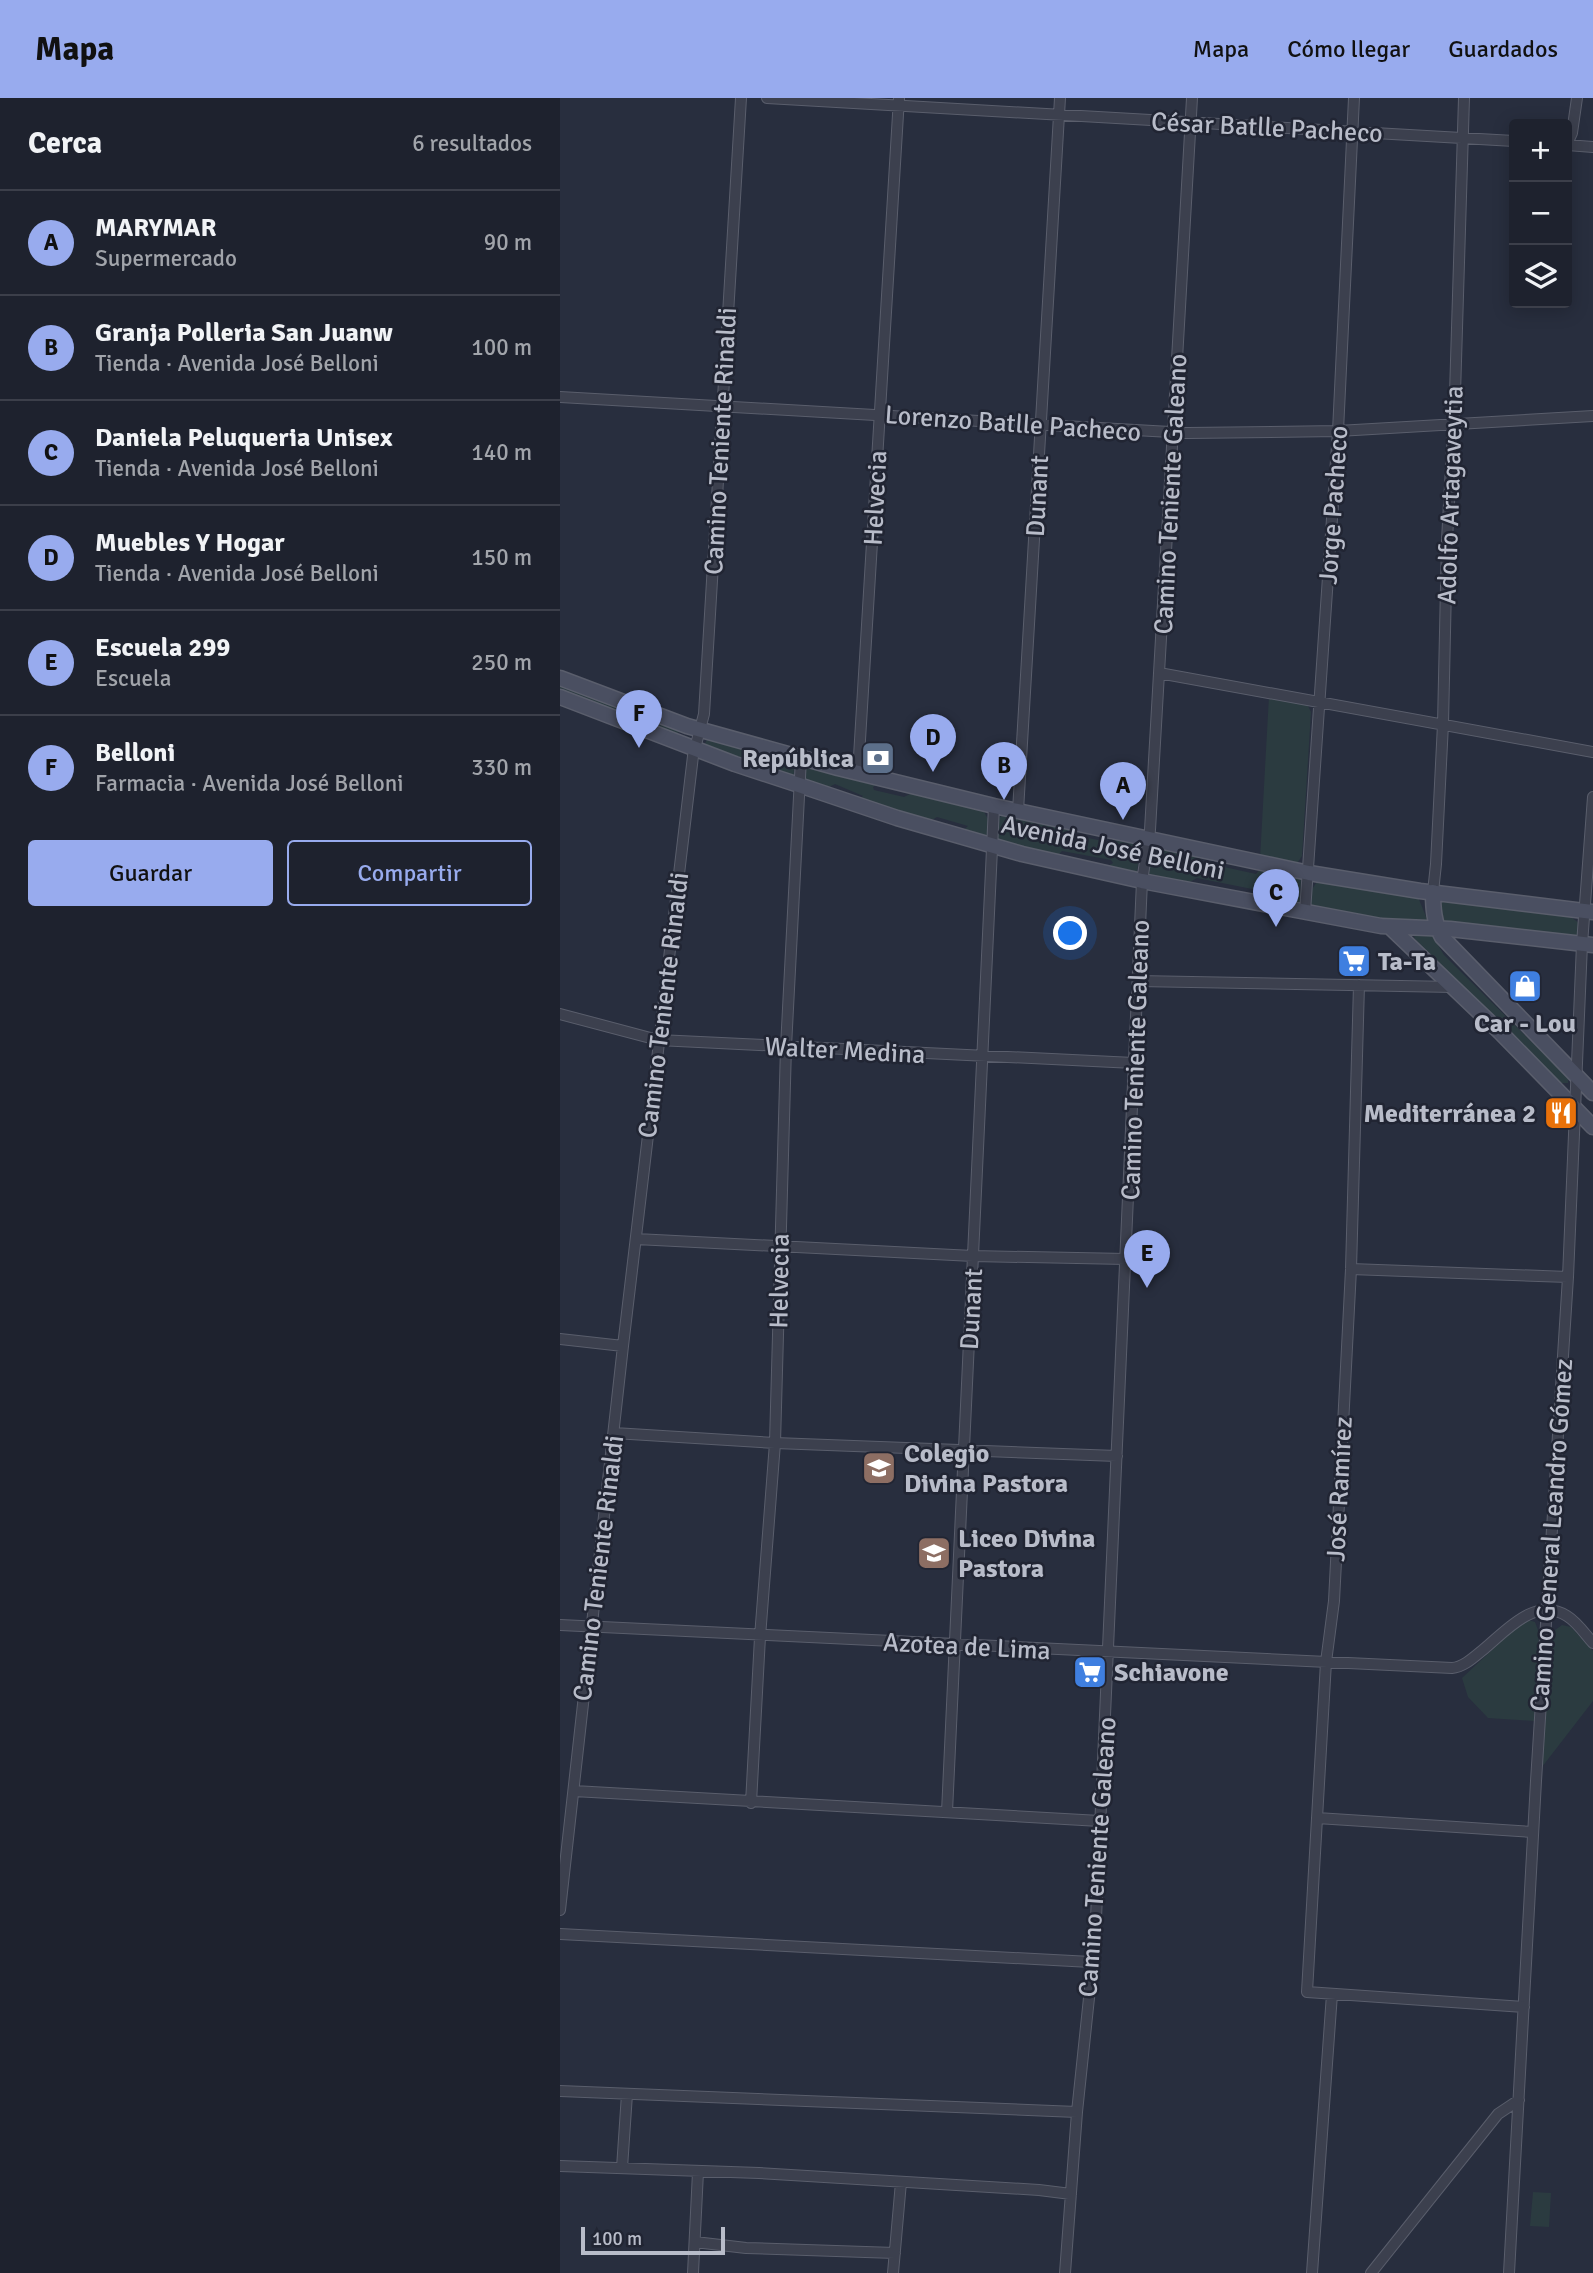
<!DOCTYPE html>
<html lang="es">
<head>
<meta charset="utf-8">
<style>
	body { margin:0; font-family:Signika,sans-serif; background:#262a36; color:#f1f3f6 }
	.controls { position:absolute; right:21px; top:21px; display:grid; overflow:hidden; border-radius:7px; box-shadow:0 4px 18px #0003 }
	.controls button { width:63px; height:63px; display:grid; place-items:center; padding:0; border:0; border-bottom:2px solid #3c3f4a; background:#1e222e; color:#f1f3f6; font:35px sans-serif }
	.scale { position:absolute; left:21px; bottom:18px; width:144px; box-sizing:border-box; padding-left:7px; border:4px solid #b8bcc9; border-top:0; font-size:19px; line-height:24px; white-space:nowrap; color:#b8bcc9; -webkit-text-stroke:5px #212533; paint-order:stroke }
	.you { position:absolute; left:511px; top:836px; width:24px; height:24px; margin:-18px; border:5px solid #fff; border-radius:50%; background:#1a73e8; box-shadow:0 0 0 10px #1a73e833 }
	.badge { display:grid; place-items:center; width:46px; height:46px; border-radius:50%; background:#98abee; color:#111; font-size:23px; font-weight:700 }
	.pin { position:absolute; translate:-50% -58px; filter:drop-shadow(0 2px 4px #0008) }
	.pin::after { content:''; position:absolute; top:37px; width:24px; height:21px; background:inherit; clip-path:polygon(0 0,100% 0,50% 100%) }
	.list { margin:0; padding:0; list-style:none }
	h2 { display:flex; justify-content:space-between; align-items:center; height:91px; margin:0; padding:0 28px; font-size:30px }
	h2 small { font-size:23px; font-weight:400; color:#a1a4aa }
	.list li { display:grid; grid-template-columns:46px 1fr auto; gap:21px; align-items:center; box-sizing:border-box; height:105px; padding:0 28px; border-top:2px solid #3c3f4a }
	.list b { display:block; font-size:26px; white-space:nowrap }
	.list p { margin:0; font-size:23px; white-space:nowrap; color:#a1a4aa }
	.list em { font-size:23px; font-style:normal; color:#a1a4aa }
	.actions { display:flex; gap:14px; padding:21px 28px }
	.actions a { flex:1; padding:16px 0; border:2px solid #98abee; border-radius:7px; text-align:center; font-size:24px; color:#98abee }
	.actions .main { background:#98abee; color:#111 }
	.icon { flex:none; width:38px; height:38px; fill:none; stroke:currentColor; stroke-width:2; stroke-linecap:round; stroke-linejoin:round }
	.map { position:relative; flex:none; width:1033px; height:2175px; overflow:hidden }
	header { display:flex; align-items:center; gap:42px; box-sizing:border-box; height:98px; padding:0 35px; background:#98abee; color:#111 }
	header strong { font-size:33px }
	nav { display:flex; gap:38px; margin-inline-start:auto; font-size:24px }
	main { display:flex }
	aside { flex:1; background:#1e222e }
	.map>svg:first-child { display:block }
	.green { fill:#2b3b40 }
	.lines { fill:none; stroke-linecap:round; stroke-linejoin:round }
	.street-casing { stroke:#5a5e6c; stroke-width:12 }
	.secondary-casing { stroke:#5a5e6c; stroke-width:17 }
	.street { stroke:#3c404e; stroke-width:10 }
	.secondary { stroke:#4a4f61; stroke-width:14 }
	.labels { text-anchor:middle; stroke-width:5; stroke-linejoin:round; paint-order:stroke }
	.street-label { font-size:26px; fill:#b8bcc9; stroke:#212533 }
	.poi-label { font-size:26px; font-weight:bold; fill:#b8bcc9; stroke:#212533; text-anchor:start }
</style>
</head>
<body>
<header>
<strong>Mapa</strong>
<nav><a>Mapa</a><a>Cómo llegar</a><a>Guardados</a></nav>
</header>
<main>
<aside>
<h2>Cerca<small>6 resultados</small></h2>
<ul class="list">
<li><span class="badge">A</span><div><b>MARYMAR</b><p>Supermercado</p></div><em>90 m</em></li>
<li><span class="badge">B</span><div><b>Granja Polleria San Juanw</b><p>Tienda · Avenida José Belloni</p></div><em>100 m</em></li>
<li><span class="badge">C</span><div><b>Daniela Peluqueria Unisex</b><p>Tienda · Avenida José Belloni</p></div><em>140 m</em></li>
<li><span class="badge">D</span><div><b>Muebles Y Hogar</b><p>Tienda · Avenida José Belloni</p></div><em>150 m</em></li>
<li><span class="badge">E</span><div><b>Escuela 299</b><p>Escuela</p></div><em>250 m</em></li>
<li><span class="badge">F</span><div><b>Belloni</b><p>Farmacia · Avenida José Belloni</p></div><em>330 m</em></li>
</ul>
<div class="actions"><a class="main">Guardar</a><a>Compartir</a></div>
</aside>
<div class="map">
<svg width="1033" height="2175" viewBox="0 0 1033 2175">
	<rect width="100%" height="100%" fill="#282e3e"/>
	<path class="green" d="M0,585L120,632L119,634L115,637L0,594Z
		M709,598L743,606L748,608L751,614L742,758L736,767L700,761Z
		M149,637L233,663L234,676L229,679L144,648Z
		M248,667L320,684L313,689L314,692L344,699L354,694L423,712L428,721L427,737L425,739L400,735L408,728L377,719L367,725L296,703L303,698L275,686L265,691L246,685L242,680L244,669Z
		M442,717L521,730L513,737L548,744L558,738L578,744L580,753L577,773L574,775L544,770L553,765L551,762L502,753L496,759L438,742L437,723Z
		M596,747L642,757L637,763L696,776L702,769L741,779L740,806L691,798L697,792L637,780L628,785L590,778L588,773L591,751Z
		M758,782L858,799L867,821L865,825L797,820L793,815L754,810L751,806V793Z
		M884,801L1011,819L1019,825L1017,838L883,825L880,807Z
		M856,836L872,837L884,857L1008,980V985H1001L855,841L854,838Z
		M968,1522L975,1524L979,1535L974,1623L928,1620L908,1599L902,1580L962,1524Z
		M1002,1527L1011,1529L1033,1553V1603L982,1669L991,1535Z
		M973,2094L991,2095L989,2129L970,2128Z"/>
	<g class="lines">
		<g class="street-casing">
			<path id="street" d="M207,0L954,43
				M1007,46L1012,35L1017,0
				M1007,47L1033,49
				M0,299L628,335L778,333L1033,318
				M599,575L1033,654
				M298,675L339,0
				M458,713L500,0
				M873,794L876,766L883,626L887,442L895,296L904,0
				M745,814L778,333L794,0
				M578,883L893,889
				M799,887L791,1171L774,1503L766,1564L747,1894L964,1909
				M0,916L98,942L574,965
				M76,1141L413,1158L566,1161
				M791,1171L1008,1179
				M0,1241L63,1248
				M54,1335L215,1345L557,1358
				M0,1527L892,1570C904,1569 914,1559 924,1551C946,1533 975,1498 1007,1518C1017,1524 1025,1536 1033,1545
				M14,1693L540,1723
				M191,1705L200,1539L215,1345L226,949L241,660
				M387,1714L434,708
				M757,1720L973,1734
				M0,1812L63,1248L133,658L144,616L181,0
				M0,1836L531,1864
				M0,1993L517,2014
				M0,2068L199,2075L479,2092L511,2096
				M62,2070L67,1996
				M135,2144L186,2150L335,2155
				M133,2175L138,2074
				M333,2175L341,2084
				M505,2175L517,2014L535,1843L582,783L590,732L632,0
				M752,2175L772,1896
				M811,2175L938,2016L959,2002
				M949,2175L976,1683L1008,1179L1022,846L1033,699"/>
		</g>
		<g class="secondary-casing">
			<path id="secondary" d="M0,580L127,628L278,670L434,708L749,775L860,793L1033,814
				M0,599L175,666L239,687L337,720L462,756L582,783L821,828L890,831L1033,847
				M873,794C873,810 874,825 882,839L1033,995
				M831,830L940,934L1033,1029"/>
		</g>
		<use href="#street" class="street"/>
		<use href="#secondary" class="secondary"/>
	</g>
	<defs>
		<g id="bank-square" transform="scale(1.75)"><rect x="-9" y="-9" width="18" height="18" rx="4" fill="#5c6f8a" stroke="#212533"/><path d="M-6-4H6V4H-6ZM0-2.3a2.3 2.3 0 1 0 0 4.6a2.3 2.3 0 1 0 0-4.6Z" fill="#fff"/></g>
		<g id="supermarket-square" transform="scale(1.75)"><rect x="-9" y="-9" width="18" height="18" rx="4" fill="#3f7fe0" stroke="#212533"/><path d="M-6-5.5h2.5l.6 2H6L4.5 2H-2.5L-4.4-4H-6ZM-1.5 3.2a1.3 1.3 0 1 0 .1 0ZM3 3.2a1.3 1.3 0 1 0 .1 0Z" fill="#fff"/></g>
		<g id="shop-square" transform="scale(1.75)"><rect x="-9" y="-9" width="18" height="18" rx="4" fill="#3f7fe0" stroke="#212533"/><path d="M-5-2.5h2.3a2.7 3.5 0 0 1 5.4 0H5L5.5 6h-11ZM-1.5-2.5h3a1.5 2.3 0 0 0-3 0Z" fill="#fff"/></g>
		<g id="restaurant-square" transform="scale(1.75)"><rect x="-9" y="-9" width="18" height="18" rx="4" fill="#e8710a" stroke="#212533"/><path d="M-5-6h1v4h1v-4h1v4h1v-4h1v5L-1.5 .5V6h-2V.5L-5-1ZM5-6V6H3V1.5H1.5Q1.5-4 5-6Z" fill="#fff"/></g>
		<g id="school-square" transform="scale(1.75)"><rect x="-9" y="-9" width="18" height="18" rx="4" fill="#8d6e63" stroke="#212533"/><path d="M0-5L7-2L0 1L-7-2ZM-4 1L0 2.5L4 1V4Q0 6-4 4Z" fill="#fff"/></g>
	</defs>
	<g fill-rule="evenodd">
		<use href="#bank-square" x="318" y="660"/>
		<use href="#supermarket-square" x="794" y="863"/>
		<use href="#shop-square" x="965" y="888"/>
		<use href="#restaurant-square" x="1001" y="1015"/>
		<use href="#school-square" x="319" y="1370"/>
		<use href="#school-square" x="374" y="1455"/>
		<use href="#supermarket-square" x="530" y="1574"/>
	</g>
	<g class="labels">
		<g class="street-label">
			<text transform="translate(707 29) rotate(3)" y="9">César Batlle Pacheco</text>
			<text transform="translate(453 325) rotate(4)" y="9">Lorenzo Batlle Pacheco</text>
			<text transform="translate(160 343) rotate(-87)" y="9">Camino Teniente Rinaldi</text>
			<text transform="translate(610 396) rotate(-87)" y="9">Camino Teniente Galeano</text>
			<text transform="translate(890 397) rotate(-88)" y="9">Adolfo Artagaveytia</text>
			<text transform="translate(477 398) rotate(-87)" y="9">Dunant</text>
			<text transform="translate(315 400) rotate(-87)" y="9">Helvecia</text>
			<text transform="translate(773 407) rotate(-86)" y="9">Jorge Pacheco</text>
			<text transform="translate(553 749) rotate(12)" y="9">Avenida José Belloni</text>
			<text transform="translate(103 907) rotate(-83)" y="9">Camino Teniente Rinaldi</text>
			<text transform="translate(285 952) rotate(3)" y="9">Walter Medina</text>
			<text transform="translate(575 962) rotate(-88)" y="9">Camino Teniente Galeano</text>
			<text transform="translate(219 1183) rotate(-89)" y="9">Helvecia</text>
			<text transform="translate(411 1211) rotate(-87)" y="9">Dunant</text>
			<text transform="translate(779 1391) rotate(-87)" y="9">José Ramírez</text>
			<text transform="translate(991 1437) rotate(-86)" y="9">Camino General Leandro Gómez</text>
			<text transform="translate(38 1470) rotate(-83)" y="9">Camino Teniente Rinaldi</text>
			<text transform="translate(407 1548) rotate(3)" y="9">Azotea de Lima</text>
			<text transform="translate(537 1759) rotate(-86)" y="9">Camino Teniente Galeano</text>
		</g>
		<g class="poi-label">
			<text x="294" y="669" text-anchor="end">República</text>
			<text x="818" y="872">Ta-Ta</text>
			<text x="965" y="934" text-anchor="middle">Car - Lou</text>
			<text x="976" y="1024" text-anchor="end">Mediterránea 2</text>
			<text x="344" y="1364">Colegio<tspan x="344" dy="30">Divina Pastora</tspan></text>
			<text x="398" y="1449">Liceo Divina<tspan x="398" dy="30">Pastora</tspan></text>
			<text x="554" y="1583">Schiavone</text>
		</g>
	</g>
</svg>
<div class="controls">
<button>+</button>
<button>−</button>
<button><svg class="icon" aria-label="layers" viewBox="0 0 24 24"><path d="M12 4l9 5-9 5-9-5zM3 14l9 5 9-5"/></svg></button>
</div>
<div class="scale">100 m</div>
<div class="you"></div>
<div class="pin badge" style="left:563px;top:722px">A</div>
<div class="pin badge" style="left:444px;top:702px">B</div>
<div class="pin badge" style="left:716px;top:829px">C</div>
<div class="pin badge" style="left:373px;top:674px">D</div>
<div class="pin badge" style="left:587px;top:1190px">E</div>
<div class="pin badge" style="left:79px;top:650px">F</div>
</div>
</main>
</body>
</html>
